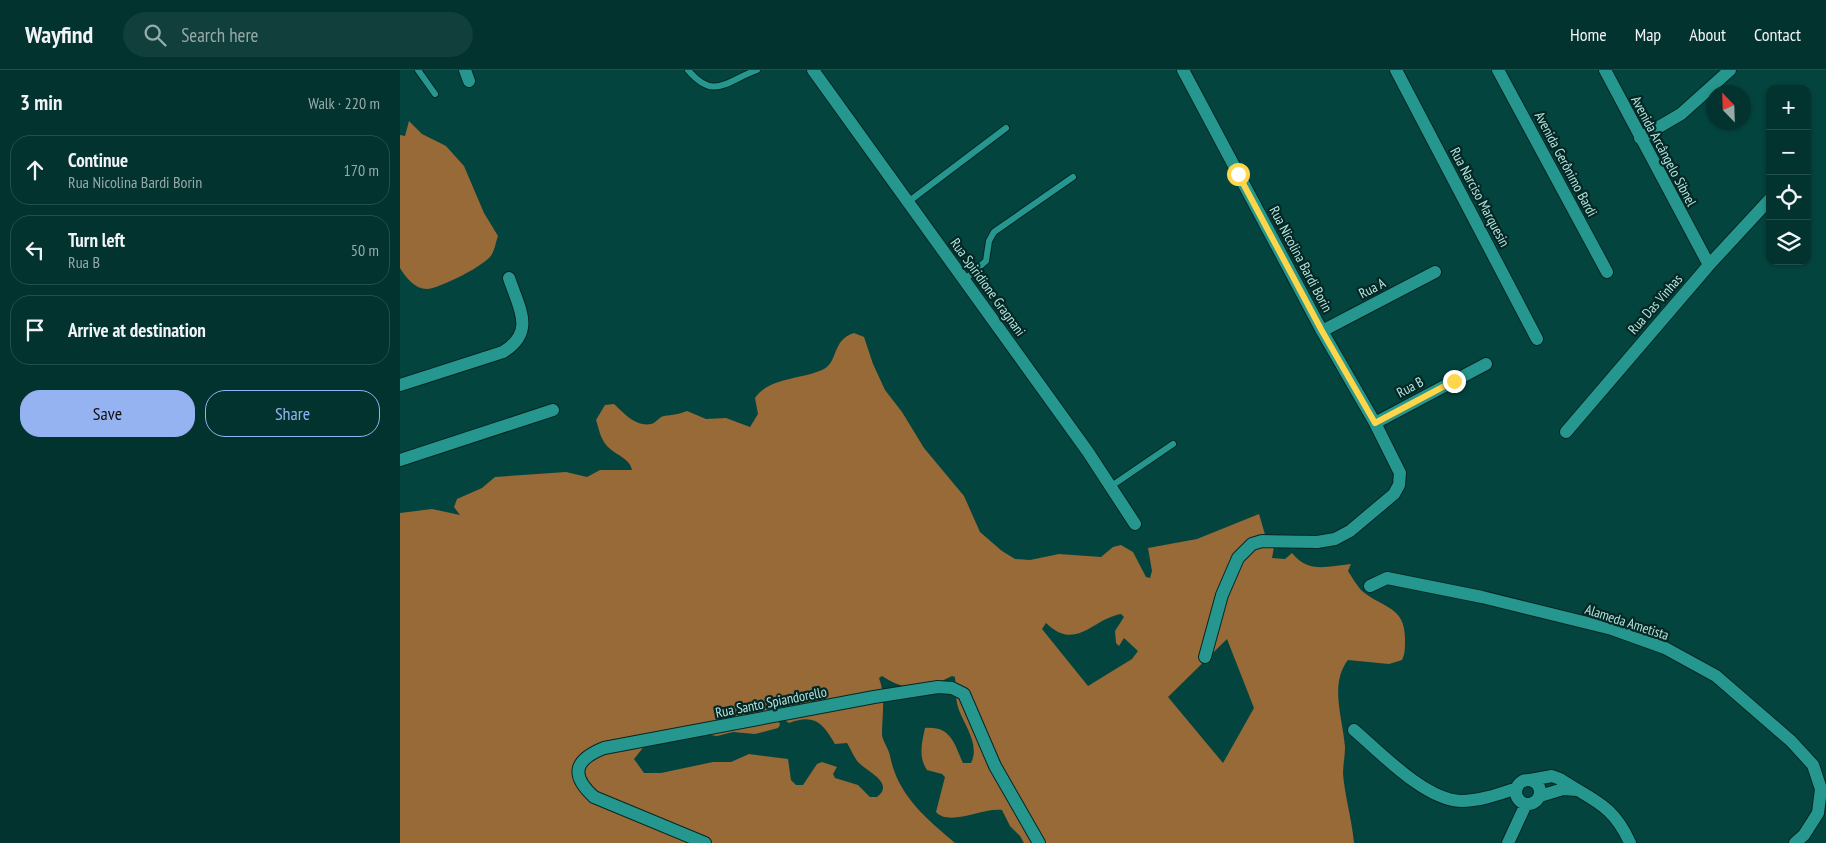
<!DOCTYPE html>
<html lang="en">
<head>
<meta charset="utf-8">
<style>
	body { margin:0; font-family:"PT Sans Narrow",sans-serif; background:#113f3b; color:#f1f3f6 }
	.controls { position:absolute; right:15px; top:15px; display:grid; overflow:hidden; border-radius:10px; box-shadow:0 1px 4px #0004 }
	.controls button { width:45px; height:45px; display:grid; place-items:center; padding:0; border:0; border-bottom:1px solid #244e4b; background:#03332f; color:#f1f3f6; font:25px sans-serif }
	.compass { position:absolute; left:1306px; top:15px; width:45px; height:45px; border-radius:50%; background:#03332f; box-shadow:0 1px 4px #0004; rotate:337deg }
	.stop { position:absolute; width:15px; height:15px; margin:-11px; border:4px solid #ffd54a; border-radius:50%; background:#fff }
	.stop.end { background:#ffd54a; border-color:#fff; box-shadow:0 1px 5px #0008 }
	.list { margin:0; padding:0; list-style:none }
	h2 { display:flex; justify-content:space-between; align-items:center; height:65px; margin:0; padding:0 20px; font-size:21px }
	h2 small { font-size:16px; font-weight:400; color:#97aaaa }
	.list li { display:grid; grid-template-columns:32px 1fr auto; gap:15px; align-items:center; box-sizing:border-box; height:70px; margin:0 10px 10px; padding:0 10px; border:1px solid #244e4b; border-radius:20px }
	.list b { display:block; font-size:19px; white-space:nowrap }
	.list p { margin:0; font-size:16px; white-space:nowrap; color:#97aaaa }
	.list em { font-size:16px; font-style:normal; color:#97aaaa }
	.actions { display:flex; gap:10px; padding:15px 20px }
	.actions a { flex:1; padding:11px 0; border:1px solid #95b2f1; border-radius:20px; text-align:center; font-size:18px; color:#95b2f1 }
	.actions .main { background:#95b2f1; color:#111 }
	.icon { flex:none; width:28px; height:28px; fill:none; stroke:currentColor; stroke-width:2; stroke-linecap:round; stroke-linejoin:round }
	.map { position:relative; flex:none; width:1426px; height:773px; overflow:hidden }
	header { display:flex; align-items:center; gap:30px; box-sizing:border-box; height:70px; padding:0 25px; background:#03332f; border-bottom:1px solid #244e4b }
	header strong { font-size:24px }
	nav { display:flex; gap:28px; margin-inline-start:auto; font-size:18px }
	.search { width:350px; height:45px; background:#113f3b; display:flex; align-items:center; gap:12px; box-sizing:border-box; padding:0 18px; border-radius:28px; color:#97aaaa; font-size:19px }
	main { display:flex }
	aside { flex:1; background:#03332f }
	.map>svg:first-child { display:block }
	.forest { fill:#976a38; fill-rule:evenodd }
	.lines { fill:none; stroke-linecap:round; stroke-linejoin:round }
	.service-casing { stroke:#042724; stroke-width:8 }
	.minor-casing { stroke:#042724; stroke-width:14 }
	.service { stroke:#25978e; stroke-width:6 }
	.minor { stroke:#25978e; stroke-width:12 }
	.route { stroke:#ffd54a; stroke-width:6 }
	.labels { text-anchor:middle; stroke-width:4.5; stroke-linejoin:round; paint-order:stroke }
	.street-label { font-size:14px; fill:#b6e5df; stroke:#042724 }
</style>
</head>
<body>
<header>
<strong>Wayfind</strong>
<div class="search"><svg class="icon" aria-label="search" viewBox="0 0 24 24"><circle cx="10" cy="10" r="6"/><path d="M15 15l6 6"/></svg>Search here</div>
<nav><a>Home</a><a>Map</a><a>About</a><a>Contact</a></nav>
</header>
<main>
<aside>
<h2>3 min<small>Walk · 220 m</small></h2>
<ul class="list">
<li><svg class="icon" aria-label="ahead" viewBox="0 0 24 24"><path d="M12 20V5M6 11l6-6 6 6"/></svg><div><b>Continue</b><p>Rua Nicolina Bardi Borin</p></div><em>170 m</em></li>
<li><svg class="icon" aria-label="left" viewBox="0 0 24 24"><path d="M17 20v-9H6M10 6l-5 5 5 5"/></svg><div><b>Turn left</b><p>Rua B</p></div><em>50 m</em></li>
<li><svg class="icon" aria-label="arrive" viewBox="0 0 24 24"><path d="M6 21V4h12l-3 4 3 4H6"/></svg><div><b>Arrive at destination</b></div></li>
</ul>
<div class="actions"><a class="main">Save</a><a>Share</a></div>
</aside>
<div class="map">
<svg width="1426" height="773" viewBox="0 0 1426 773">
	<rect width="100%" height="100%" fill="#04443f"/>
	<path class="forest" d="M9,51L22,64L46,76L64,96L84,143L98,166C96,171 95,179 92,184C87,195 38,219 27,219C15,219 6,208 0,198V65L5,66Z
		M454,263L464,267L473,294L485,320L502,342L524,378L564,426L580,462L602,481L615,489L630,490L659,484L701,487L713,477L721,475L733,482L746,507L750,508L752,501L748,478L797,469L859,444L866,468L874,477L872,488L885,489L892,483C909,504 927,496 951,494L948,501C952,507 957,516 962,521C984,539 1006,536 1005,571C1005,578 1005,584 1002,590L989,594L948,590C929,614 943,649 945,677C945,686 943,695 943,704C945,727 952,750 954,773H624L620,766L610,756L602,740C583,737 550,757 536,742L545,707L542,704L527,700C518,687 522,672 525,658C551,656 554,673 563,693H571C580,675 565,656 559,640C555,630 556,617 555,607L552,606C525,620 508,623 482,606L479,608C486,627 482,645 482,665C483,672 489,679 490,686C498,726 526,748 555,773H0V443L32,439L60,445L54,437L57,429L82,418L95,407L166,402L187,407L200,400H232C230,388 215,385 207,376C200,368 199,359 196,350L205,335L214,334C224,343 235,357 251,354C256,353 259,347 264,346C273,345 279,344 287,341L306,349L326,348L350,357L358,344L355,328C368,308 402,309 422,300C439,293 431,270 454,263ZM721,544L724,547L715,561L716,573L719,576L724,568L738,581L732,589L688,616L642,559L646,553C676,582 692,549 721,544ZM827,569L854,638L823,693L768,627ZM381,648L389,653C414,644 422,652 435,674L447,673C451,679 454,688 459,693C468,702 495,713 477,727H470L458,715L435,708L433,704L437,697L422,692L417,694L403,715H396L391,710L388,689L349,684L331,692H313L261,703H244L234,689L246,674L298,663L317,666L333,662L355,664L378,658L380,655L378,649Z"/>
	<g class="lines">
		<g class="service-casing">
			<path id="service" d="M18,0L35,24
				M288,0C314,31 326,11 357,0
				M508,132L606,58
				M564,210L586,191L589,171L594,162L673,107
				M710,417L773,374"/>
		</g>
		<g class="minor-casing">
			<path id="minor" d="M65,0L69,11
				M413,0L688,382L735,454
				M783,0L922,261L975,353L1000,403L999,415L994,424L950,461L935,469L917,472L862,471L852,474L838,488L822,525L805,587
				M996,0L1137,269
				M1098,0L1207,202
				M1205,0L1309,195
				M1240,68L1281,44L1330,0
				M922,261L1035,202
				M0,315L103,282C136,262 119,238 109,208
				M975,353L1086,294
				M1166,362L1309,195L1370,129
				M0,390L153,340
				M970,516L987,508L1082,527L1212,559L1265,578L1316,606L1391,671L1413,695L1421,719L1418,743L1404,765L1395,773
				M954,660C981,683 1025,730 1061,731C1080,731 1099,724 1117,718
				M1116 722a12 12 0 1 1 24 0a12 12 0 1 1-24 0Z
				M1130,710L1152,706L1160,709C1193,731 1213,734 1230,773
				M1140,726L1163,719L1177,720
				M305,773L194,727C170,705 174,690 204,678L474,627L538,617L552,618L564,624L595,696L639,773
				M1108,773L1126,734"/>
		</g>
		<use href="#service" class="service"/>
		<use href="#minor" class="minor"/>
	</g>
	<g class="lines">
		<path class="route" d="M838,104L922,261L975,353L1054,311"/>
	</g>
	<g class="labels">
		<g class="street-label">
			<text transform="translate(1264 81) rotate(62)" y="5">Avenida Arcângelo Sibnel</text>
			<text transform="translate(1166 94) rotate(62)" y="5">Avenida Gerônimo Bardi</text>
			<text transform="translate(1080 127) rotate(62)" y="5">Rua Narciso Marquesin</text>
			<text transform="translate(901 189) rotate(62)" y="5">Rua Nicolina Bardi Borin</text>
			<text transform="translate(588 217) rotate(54)" y="5">Rua Spiridione Gragnani</text>
			<text transform="translate(972 218) rotate(-27)" y="5">Rua A</text>
			<text transform="translate(1255 234) rotate(-49)" y="5">Rua Das Vinhas</text>
			<text transform="translate(1010 317) rotate(-28)" y="5">Rua B</text>
			<text transform="translate(1227 552) rotate(18)" y="5">Alameda Ametista</text>
			<text transform="translate(371 632) rotate(-11)" y="5">Rua Santo Spiandorello</text>
		</g>
	</g>
</svg>
<div class="controls">
<button>+</button>
<button>−</button>
<button><svg class="icon" aria-label="locate" viewBox="0 0 24 24"><circle cx="12" cy="12" r="6"/><path d="M12 2v4M12 18v4M2 12h4M18 12h4"/></svg></button>
<button><svg class="icon" aria-label="layers" viewBox="0 0 24 24"><path d="M12 4l9 5-9 5-9-5zM3 14l9 5 9-5"/></svg></button>
</div>
<svg class="compass" viewBox="-18 -18 36 36"><path d="M0-13l5 13h-10z" fill="#e53935"/><path d="M0 13l5-13h-10z" fill="#97aaaa"/></svg>
<div class="stop" style="left:838px;top:104px"></div>
<div class="stop end" style="left:1054px;top:311px"></div>
</div>
</main>
</body>
</html>
